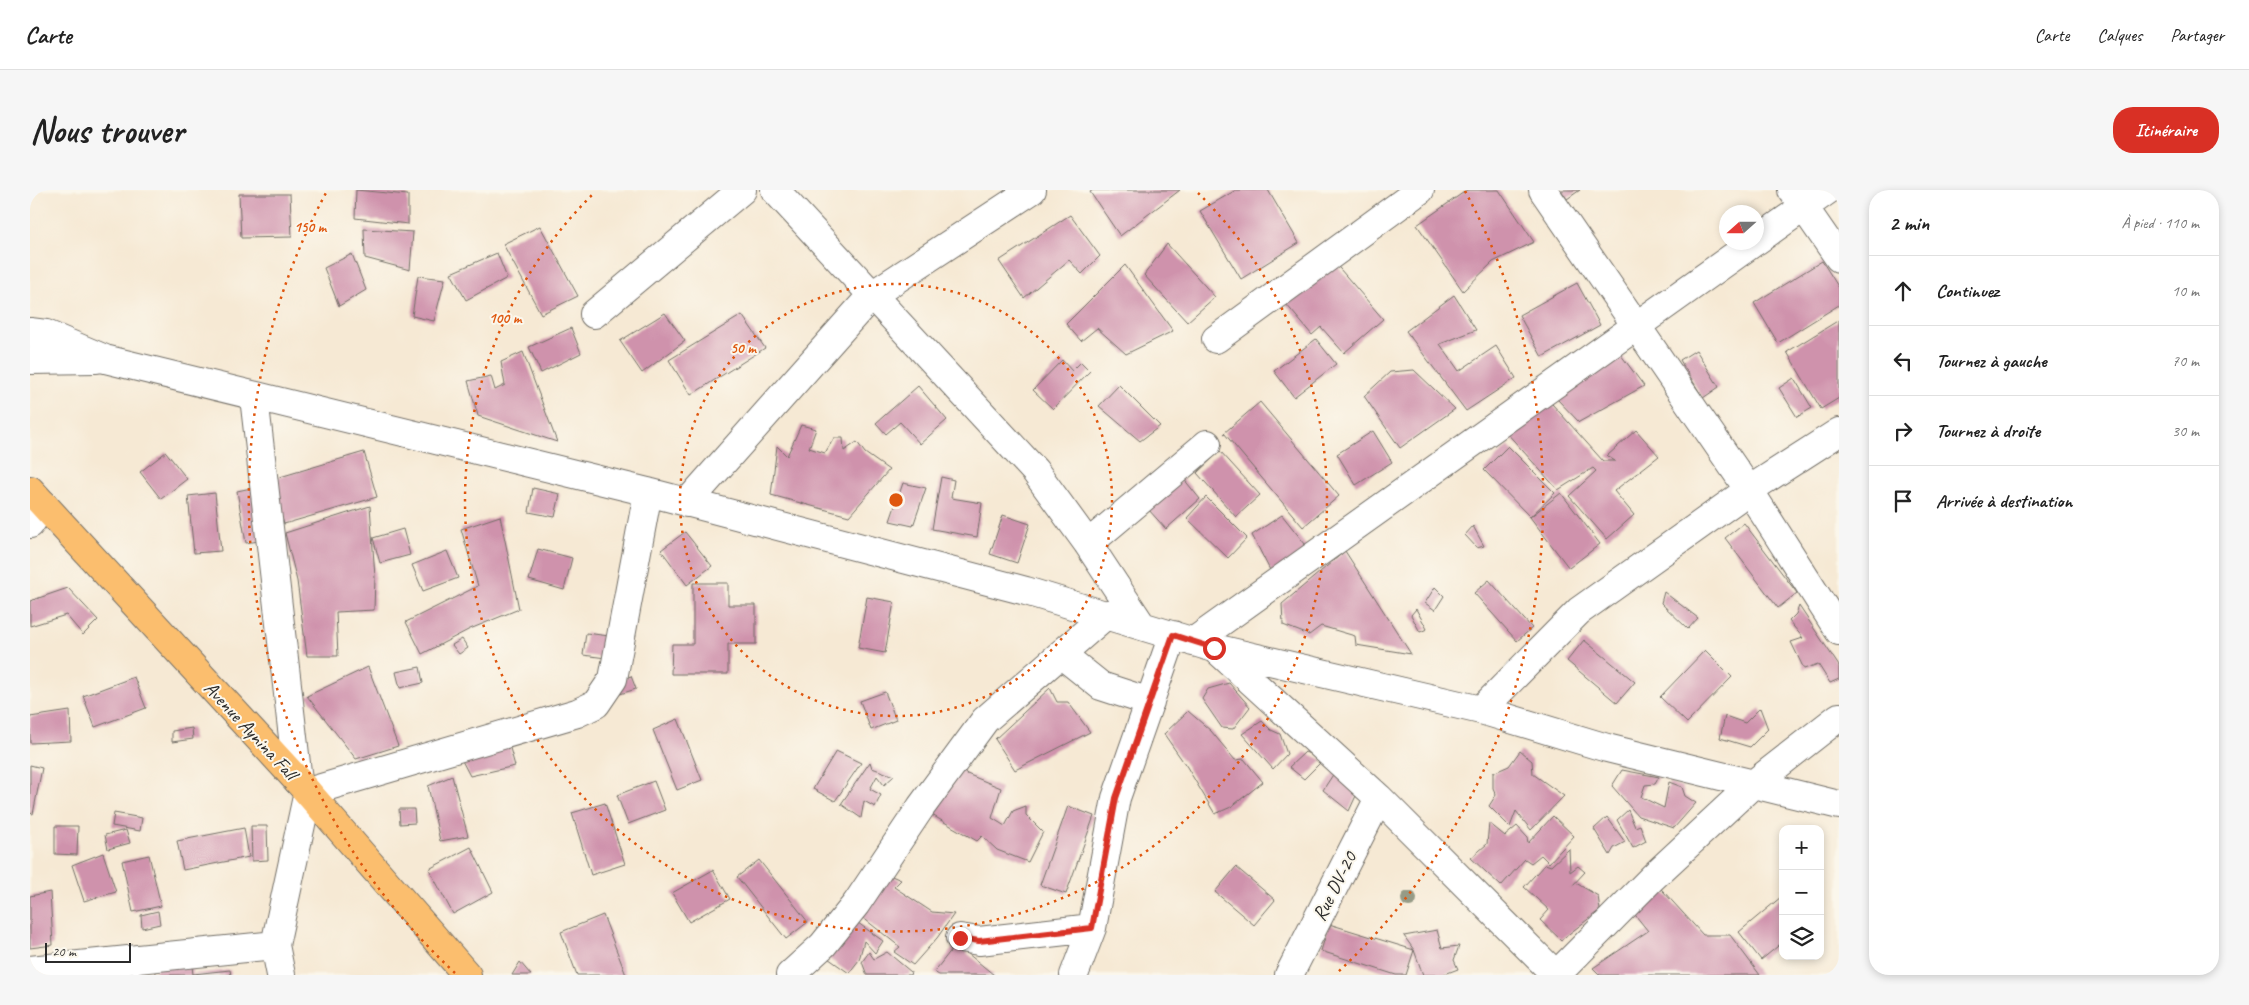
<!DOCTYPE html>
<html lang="fr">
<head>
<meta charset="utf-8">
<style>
	body { margin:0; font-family:Caveat,sans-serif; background:#f6f6f6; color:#222 }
	.controls { position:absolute; right:15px; bottom:15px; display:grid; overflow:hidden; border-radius:10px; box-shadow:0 2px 8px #0003 }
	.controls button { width:45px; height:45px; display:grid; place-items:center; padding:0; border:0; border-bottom:1px solid #e0e0e0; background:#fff; color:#222; font:25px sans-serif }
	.compass { position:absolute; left:1689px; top:15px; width:45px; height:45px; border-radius:50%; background:#fff; box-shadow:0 2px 8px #0003; rotate:249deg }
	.scale { position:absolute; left:15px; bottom:12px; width:86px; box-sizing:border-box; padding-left:5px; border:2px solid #2b2b2b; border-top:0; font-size:14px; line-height:18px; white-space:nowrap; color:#2b2b2b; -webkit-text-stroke:4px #fbf7ec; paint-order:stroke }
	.stop { position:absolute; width:15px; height:15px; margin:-11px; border:4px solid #d93025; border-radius:50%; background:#fff }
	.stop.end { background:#d93025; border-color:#fff; box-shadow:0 1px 5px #0008 }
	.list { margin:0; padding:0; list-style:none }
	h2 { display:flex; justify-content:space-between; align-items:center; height:65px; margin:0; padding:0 20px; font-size:21px }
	h2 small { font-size:16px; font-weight:400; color:#767676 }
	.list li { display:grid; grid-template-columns:32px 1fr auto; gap:15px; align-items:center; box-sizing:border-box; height:70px; padding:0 20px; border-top:1px solid #e0e0e0 }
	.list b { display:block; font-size:19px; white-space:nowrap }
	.list em { font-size:16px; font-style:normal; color:#767676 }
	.icon { flex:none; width:28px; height:28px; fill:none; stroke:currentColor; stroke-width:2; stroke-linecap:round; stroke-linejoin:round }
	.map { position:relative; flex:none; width:1809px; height:785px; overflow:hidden; border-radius:20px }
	header { display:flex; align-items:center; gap:30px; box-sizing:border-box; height:70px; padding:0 25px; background:#fff; border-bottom:1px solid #e0e0e0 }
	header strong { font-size:24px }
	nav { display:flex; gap:28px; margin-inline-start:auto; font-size:18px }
	.intro { display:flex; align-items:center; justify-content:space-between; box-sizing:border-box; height:120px; padding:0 30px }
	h1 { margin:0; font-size:35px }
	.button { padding:12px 22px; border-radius:20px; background:#d93025; color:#fff; font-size:18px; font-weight:700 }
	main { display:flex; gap:30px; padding:0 30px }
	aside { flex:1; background:#fff; border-radius:20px; box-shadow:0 2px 8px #0003 }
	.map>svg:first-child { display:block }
	.building { fill:#cf92ac }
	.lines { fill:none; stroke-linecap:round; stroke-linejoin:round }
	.minor-casing { stroke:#726e66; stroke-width:30 }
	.major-casing { stroke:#726e66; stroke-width:30 }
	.minor { stroke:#fff; stroke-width:28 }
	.major { stroke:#fbbe6e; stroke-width:28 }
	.tree { fill:#969b86 }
	.route { stroke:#d93025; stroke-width:6 }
	.ring { fill:none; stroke:#df570e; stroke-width:2.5; stroke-dasharray:2.5 5 }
	.labels { text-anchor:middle; stroke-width:4; stroke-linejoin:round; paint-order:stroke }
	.street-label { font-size:20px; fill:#2b2b2b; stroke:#fbf7ec }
	.centre { fill:#df570e; stroke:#fbf7ec; stroke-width:2.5 }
	.ring-label { font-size:15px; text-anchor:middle; font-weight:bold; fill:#df570e; stroke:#fbf7ec; stroke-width:4; stroke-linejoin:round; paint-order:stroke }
</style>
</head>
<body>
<header>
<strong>Carte</strong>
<nav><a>Carte</a><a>Calques</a><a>Partager</a></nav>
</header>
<div class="intro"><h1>Nous trouver</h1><a class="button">Itinéraire</a></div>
<main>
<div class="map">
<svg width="1809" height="785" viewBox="0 0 1809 785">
	<rect width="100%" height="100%" fill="#fbf7ec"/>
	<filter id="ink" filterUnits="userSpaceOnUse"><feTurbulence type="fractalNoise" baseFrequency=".02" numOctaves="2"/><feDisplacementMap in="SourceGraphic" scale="10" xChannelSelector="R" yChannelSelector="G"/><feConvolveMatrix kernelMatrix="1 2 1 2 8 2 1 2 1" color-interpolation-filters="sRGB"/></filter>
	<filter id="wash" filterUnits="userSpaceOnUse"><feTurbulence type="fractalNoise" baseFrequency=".0096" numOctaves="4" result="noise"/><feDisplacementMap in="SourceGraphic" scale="20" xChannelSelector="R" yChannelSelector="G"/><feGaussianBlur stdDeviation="1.12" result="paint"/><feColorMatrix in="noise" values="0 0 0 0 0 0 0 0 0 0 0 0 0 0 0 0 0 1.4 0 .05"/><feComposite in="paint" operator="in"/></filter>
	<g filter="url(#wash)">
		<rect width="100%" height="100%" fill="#f6e9d4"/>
		<g id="blocks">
			<path class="building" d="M326,0L378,5V34L325,28Z
				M1063,0H1150L1090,46L1060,2Z
				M1206,0H1238L1269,53L1211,89L1170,21Z
				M1437,0H1469L1504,52L1463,72L1433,101L1387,35Z
				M1531,0H1550L1537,9Z
				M209,4H260L262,47L211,48Z
				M1040,25L1070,66L1052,84L1039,70L994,108L969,71Z
				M510,36L548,106L511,124L473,54Z
				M334,39L383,42L380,80L335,68Z
				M1137,54L1185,107L1157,132L1114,85Z
				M467,63L477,88L436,110L421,83Z
				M322,64L336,100L309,116L294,78Z
				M1792,71L1809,98V115L1748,153L1724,113Z
				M1304,72L1353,129L1314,163L1291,137L1282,145L1256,114Z
				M1095,75L1143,141L1096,164L1067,138L1051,151L1036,134Z
				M388,86L415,89L404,131L382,126Z
				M1547,93L1570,135L1512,167L1489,125Z
				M1424,105L1446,140L1410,154L1429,181L1466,156L1486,188L1436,221L1376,141Z
				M635,123L655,151L612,183L590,151Z
				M712,125L735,158L661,205L639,170Z
				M1809,130V208L1791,219L1757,162Z
				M541,138L551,163L511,183L499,157Z
				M1286,149L1306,174L1264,207L1244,181Z
				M1666,160L1689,197L1673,208L1650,170Z
				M1588,161L1614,196L1549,232L1527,209Z
				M493,162L527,252L448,226L438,191L461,186L465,200L475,195L471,172Z
				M1032,170L1042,181L1051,172L1060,181L1023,219L1003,200Z
				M1384,180L1425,219L1370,258L1334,206L1360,182Z
				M1764,188L1782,218L1767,227L1749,198Z
				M1089,195L1130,236L1110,251L1069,216Z
				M888,196L917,230L890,254L870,232L856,244L846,233Z
				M1514,205L1573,271H1585L1577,266L1606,240L1629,266L1584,301L1604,325L1577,349L1539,306L1566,281L1563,278L1528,300L1475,241Z
				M1230,212L1309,306L1273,337L1194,243Z
				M771,235L786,239L779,258L795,263L804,248H813L814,261L827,252L835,263L859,280L819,326L741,305L747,256L757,266Z
				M1343,241L1362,272L1326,295L1307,264Z
				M1478,256L1525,303L1500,327L1454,280Z
				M1190,261L1230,305L1206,327L1167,283Z
				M136,262L157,289L131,309L110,282Z
				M334,262L347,307L254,334L240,290Z
				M911,287L924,290L921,308L952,313L947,347L902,339Z
				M1153,288L1170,309L1136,339L1118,319Z
				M873,293L896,298L883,336L860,331Z
				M226,297L235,350L216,353L207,301Z
				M503,298L530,304L525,327L499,322Z
				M185,303L191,361L164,363L158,306Z
				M1531,303L1570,354L1539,378L1500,327Z
				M1176,307L1217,348L1198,368L1157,328Z
				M340,316L345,387L344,420L306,422L308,466H277L267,391L255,343Z
				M973,325L1000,334L987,373L960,364Z
				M1252,325L1279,359L1242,384L1222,345Z
				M470,326L489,419L440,439L392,464L376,432L448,396L431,339Z
				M1714,333L1767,403L1748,418L1695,348Z
				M1443,336L1454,356L1447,358L1435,345Z
				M373,339L380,365L350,373L343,348Z
				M655,342L682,376L657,395L631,360Z
				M508,359L542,368L534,400L499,390Z
				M417,361L428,388L393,401L382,375Z
				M1315,361L1381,464L1326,455L1325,446L1291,436L1279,445L1253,435L1252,414Z
				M1459,390L1502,438L1487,451L1444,403Z
				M663,393H698V415H726V454H698V484H641L642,454H663Z
				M1405,397L1414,406L1405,420L1395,413Z
				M38,398L68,430L53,445L36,425L0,436V411Z
				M1634,402L1668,428L1658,439L1631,413Z
				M837,407L864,412L855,463L828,458Z
				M1769,416L1809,476V489L1800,493L1788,474L1774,479L1761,452L1773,448L1759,431L1766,424Z
				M1386,419L1397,439L1390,442L1381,425Z
				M556,443L579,446L576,468L553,465Z
				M432,449L438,458L429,464L422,455Z
				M1554,450L1605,492L1587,513L1537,471Z
				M1675,460L1702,487L1657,533L1630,507Z
				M338,477L368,556L326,569L277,506Z
				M390,477L393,493L370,498L366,482Z
				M601,486L606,499L590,504L585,492Z
				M104,487L116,518L65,537L53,506Z
				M1199,493L1220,517L1203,539L1192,538L1172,509L1178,499Z
				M1020,498L1027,512H1038L1060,542L985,580L965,549Z
				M855,502L866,530L841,540L830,511Z
				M1730,518L1738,539L1720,557L1690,548L1695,526L1715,533Z
				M40,521L41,551L0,553V527Z
				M1158,521L1181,541L1205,570L1214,569L1233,592L1201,617L1185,624L1157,577L1134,544Z
				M648,529L672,590L647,600L623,540Z
				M1232,531L1241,540L1250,544L1257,564L1243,579L1212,544Z
				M162,538L163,549L142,552V541Z
				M478,551L485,576L440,586L428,563Z
				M806,561L831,573L805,611L783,599Z
				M1490,561L1502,571L1503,584L1534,606L1501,640L1486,621L1480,637L1459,616L1466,605L1463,598V583L1479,576Z
				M1275,562L1293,570L1274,589L1259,577Z
				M840,572L842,578L864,586L854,595L847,586L840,599L851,605L845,617L834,611L831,628L811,614Z
				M0,575L12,578L3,624L0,623Z
				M926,575L937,584L971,598L962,628L975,636L983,621L996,616V625L1013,642L998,672L967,660L952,646L947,651L895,621Z
				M1306,580L1330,597L1319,621L1293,600Z
				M1592,580L1629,587L1625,594L1615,595L1611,607L1634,618L1639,592L1652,597L1655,606L1666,613L1644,638L1608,626L1582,596Z
				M422,586L438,646L410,651L398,596Z
				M624,591L635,620L598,634L587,605Z
				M575,613L595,674L561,685L542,623Z
				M1038,616L1064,626L1036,704L1010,695Z
				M369,619H384L385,633L370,634Z
				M1598,620L1605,637L1610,635L1616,651L1603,658L1587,630Z
				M84,623L112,628L110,641L82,636Z
				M1523,626L1544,646L1519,673L1511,665L1501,673L1495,669L1471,696L1441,668L1457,654L1459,633L1475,646L1487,636L1497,647L1498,653Z
				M1577,627L1595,652L1584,658L1580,665L1564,639Z
				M25,636H48L47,665L25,664Z
				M221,636H237L238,670L222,671Z
				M214,638L219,667L153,680L147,651Z
				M96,640L100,653L78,659L75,645Z
				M441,657L463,702L423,724L399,679Z
				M1539,659L1540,682L1548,676L1555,682L1542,696L1546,693L1568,706L1570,720L1531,750L1510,730L1519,720L1494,697L1515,674L1521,676Z
				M73,663L86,702L54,711L42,675Z
				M119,665L131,716L103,722L92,671Z
				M729,670L778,732L756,749L707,687Z
				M1206,677L1245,710L1224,735L1185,702Z
				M683,680L700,709L659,732L642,703Z
				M857,684L871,690L864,697L902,722L924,724L907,748L883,775L864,762L870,757L827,723Z
				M1623,690L1673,745H1700L1730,785H1570L1563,778L1618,741L1598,716Z
				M20,702L23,755L0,758V706Z
				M1751,707L1753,752L1731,770L1709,742Z
				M128,721L130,734L112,738L111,725Z
				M573,725L596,785H547L531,742Z
				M824,730L853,751L845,763L834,751L829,770L819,783L795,766Z
				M1299,734L1384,760L1376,785H1366L1291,761Z
				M1407,740L1412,758L1429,756L1424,770L1428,779L1412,785H1393L1384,760L1374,746Z
				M926,754L964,785H909L904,782Z
				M839,762L844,769L857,762L881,782L880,785H837L832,772Z
				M161,766L163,785H126L125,768Z
				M490,772L501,785H482Z
				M200,780L201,785H163V784Z"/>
		</g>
	</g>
	<g filter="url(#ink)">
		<use href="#blocks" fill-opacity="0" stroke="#726e66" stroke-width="1"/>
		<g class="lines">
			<g class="minor-casing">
				<path id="minor" d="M745,0L1005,281L1058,354L1112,436
					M1513,0L1719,300L1809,441
					M1762,0L1809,68
					M1726,51L1798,0
					M564,124L712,0
					M0,142L16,144L75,169L618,302L996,401L1184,458L1451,520L1577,558L1809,615
					M1186,149L1390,0
					M0,170L66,169
					M224,207L268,591
					M657,313L842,105L1002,0
					M0,334L13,314
					M1058,354L1177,254
					M1163,452L1724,52
					M1186,459L1349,608L1526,785
					M1031,464L1071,496L1120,512
					M1451,520L1549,421L1719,300L1809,242
					M930,748L949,751L1062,738
					M0,780L245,755
					M251,785L245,755L278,602L547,523L566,514L583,489L618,302
					M760,785L793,755L826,714L891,617L955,530L1077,424
					M1044,785L1062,738L1086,608L1143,445
					M1259,785L1349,608
					M1526,785L1623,687L1722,595L1809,527"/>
			</g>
			<g class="major-casing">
				<path id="major" d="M0,300L268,591L437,785"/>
			</g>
			<use href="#minor" class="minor"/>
			<use href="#major" class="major"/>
		</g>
		<circle class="tree" cx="1379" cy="709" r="8"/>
	</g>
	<g class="lines" filter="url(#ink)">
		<path class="route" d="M930,748L949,751L1062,738L1086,608L1143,445L1184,458"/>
	</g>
	<g class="ring">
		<circle cx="866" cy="310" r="216"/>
		<path d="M1168 3A431 431 0 1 1 564 3"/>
		<path d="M425 783A647 647 0 0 1 297 1M1435 1A647 647 0 0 1 1307 783"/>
	</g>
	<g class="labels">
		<g class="street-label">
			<text transform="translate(221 540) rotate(47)" y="7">Avenue Aynina Fall</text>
			<text transform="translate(1304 696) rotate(-63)" y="7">Rue DV-20</text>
		</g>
	</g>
	<circle cx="866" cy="310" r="8" class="centre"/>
	<g class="ring-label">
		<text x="280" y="42">150 m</text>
		<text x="475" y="133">100 m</text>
		<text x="713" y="163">50 m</text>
	</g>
</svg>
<div class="controls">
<button>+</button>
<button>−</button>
<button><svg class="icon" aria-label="layers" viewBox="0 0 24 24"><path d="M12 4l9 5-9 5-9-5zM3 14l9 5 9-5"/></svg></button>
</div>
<svg class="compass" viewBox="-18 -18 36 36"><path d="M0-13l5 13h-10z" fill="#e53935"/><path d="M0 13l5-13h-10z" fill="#767676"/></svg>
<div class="scale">20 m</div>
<div class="stop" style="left:1184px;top:458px"></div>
<div class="stop end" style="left:930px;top:748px"></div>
</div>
<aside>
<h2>2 min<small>À pied · 110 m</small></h2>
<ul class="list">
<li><svg class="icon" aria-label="ahead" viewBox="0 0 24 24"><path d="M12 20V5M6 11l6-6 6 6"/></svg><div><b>Continuez</b></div><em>10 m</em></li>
<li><svg class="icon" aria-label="left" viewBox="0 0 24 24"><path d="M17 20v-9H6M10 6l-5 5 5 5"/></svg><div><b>Tournez à gauche</b></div><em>70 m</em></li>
<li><svg class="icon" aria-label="right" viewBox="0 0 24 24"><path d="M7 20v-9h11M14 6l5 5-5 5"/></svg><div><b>Tournez à droite</b></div><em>30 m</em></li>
<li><svg class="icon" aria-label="arrive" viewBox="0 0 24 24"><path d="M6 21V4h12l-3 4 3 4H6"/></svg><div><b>Arrivée à destination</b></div></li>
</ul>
</aside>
</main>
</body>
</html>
